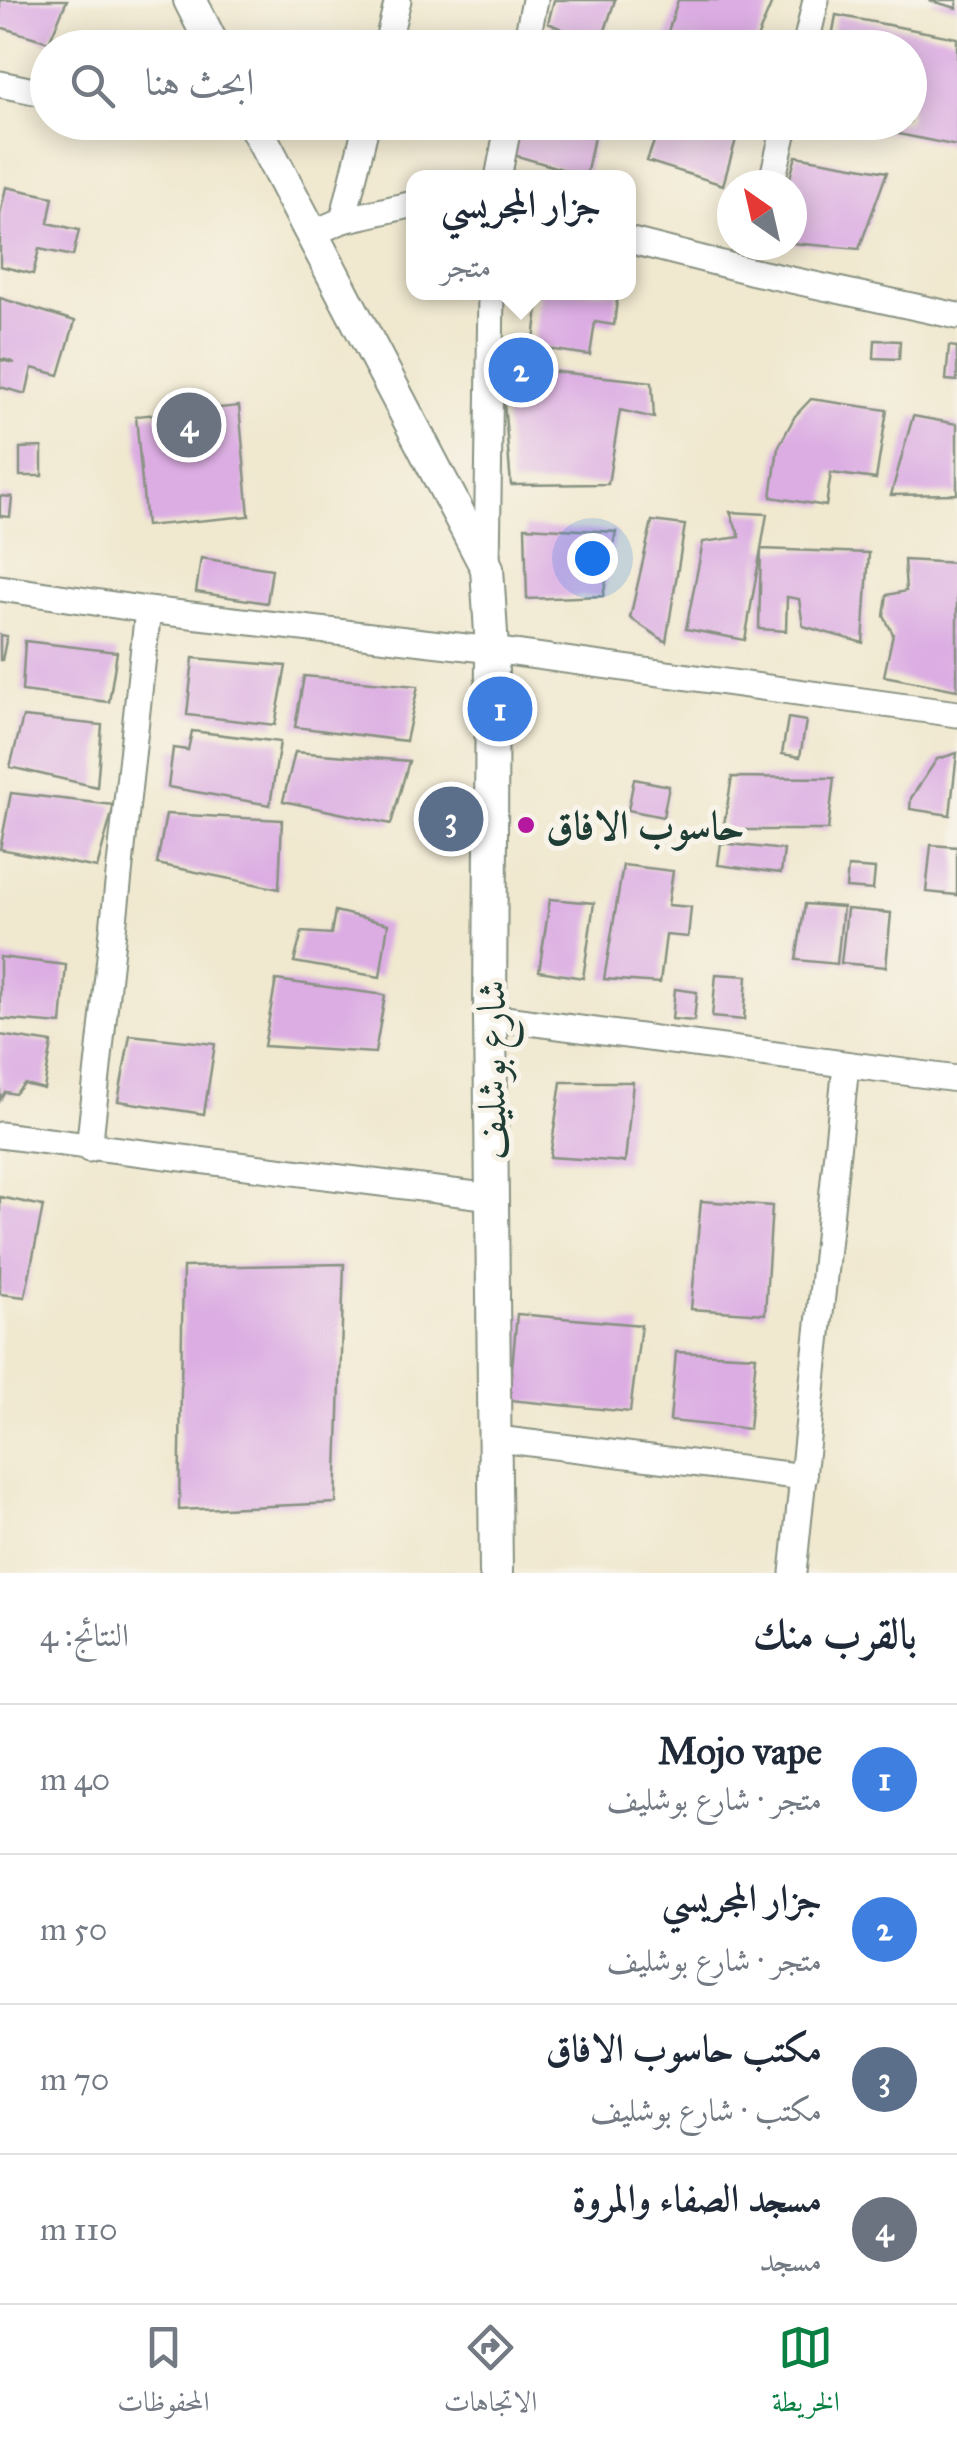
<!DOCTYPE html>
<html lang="ar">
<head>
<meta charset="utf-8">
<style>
	body { margin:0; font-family:"IM FELL Great Primer",Amiri,serif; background:#f2f2f3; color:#1f2937; direction:rtl }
	.compass { position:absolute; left:717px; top:170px; width:90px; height:90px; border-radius:50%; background:#fff; box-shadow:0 5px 25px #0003; rotate:326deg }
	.you { position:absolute; left:592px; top:558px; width:35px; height:35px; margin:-25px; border:8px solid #fff; border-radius:50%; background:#1a73e8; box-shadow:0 0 0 15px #1a73e833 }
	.badge { display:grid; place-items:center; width:65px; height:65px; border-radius:50%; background:#0b8043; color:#fff; font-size:32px; font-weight:700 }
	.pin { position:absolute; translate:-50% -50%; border:5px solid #fff; box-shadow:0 2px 10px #0006 }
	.popup { position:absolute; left:406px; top:170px; width:230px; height:130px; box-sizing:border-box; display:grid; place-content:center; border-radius:20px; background:#fff; filter:drop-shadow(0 2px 8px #0005); font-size:32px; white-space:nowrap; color:#747a83 }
	.popup b { font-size:38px; color:#1f2937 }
	.popup::after { content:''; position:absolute; left:50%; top:100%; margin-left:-20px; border:20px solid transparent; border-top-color:#fff }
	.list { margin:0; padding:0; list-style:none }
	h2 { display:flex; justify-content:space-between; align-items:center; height:130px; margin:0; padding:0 40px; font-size:42px }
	h2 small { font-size:32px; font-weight:400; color:#747a83 }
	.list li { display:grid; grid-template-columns:65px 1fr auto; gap:30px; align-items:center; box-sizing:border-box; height:150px; padding:0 40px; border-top:2px solid #e0e1e3 }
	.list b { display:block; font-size:38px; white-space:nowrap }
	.list p { margin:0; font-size:32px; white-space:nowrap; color:#747a83 }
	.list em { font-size:32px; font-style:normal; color:#747a83 }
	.icon { flex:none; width:55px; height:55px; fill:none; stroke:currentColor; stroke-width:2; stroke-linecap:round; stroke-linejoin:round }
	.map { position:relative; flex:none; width:957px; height:1573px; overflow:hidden; direction:ltr }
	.search { position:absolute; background:#fff; box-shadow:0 5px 25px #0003; left:30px; right:30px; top:30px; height:110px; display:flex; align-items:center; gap:25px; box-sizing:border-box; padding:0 35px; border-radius:55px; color:#747a83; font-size:38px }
	.sheet { height:730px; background:#fff }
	nav { display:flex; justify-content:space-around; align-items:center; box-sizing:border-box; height:140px; border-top:2px solid #e0e1e3; background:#fff; font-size:28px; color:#747a83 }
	nav a { display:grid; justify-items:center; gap:5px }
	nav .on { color:#0b8043 }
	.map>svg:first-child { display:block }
	.building { fill:#dcade3 }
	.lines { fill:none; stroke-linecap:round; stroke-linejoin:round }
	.minor-casing { stroke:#889282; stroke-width:29 }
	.tertiary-casing { stroke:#889282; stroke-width:36 }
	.minor { stroke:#fff; stroke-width:25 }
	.tertiary { stroke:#fff; stroke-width:32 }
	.poi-dot { fill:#b5179e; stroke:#f7f3e8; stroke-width:4 }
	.labels { text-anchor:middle; stroke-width:10; stroke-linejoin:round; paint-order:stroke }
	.poi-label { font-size:40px; font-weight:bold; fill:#1f3d34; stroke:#f7f3e8; text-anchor:start }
	.street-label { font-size:40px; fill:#1f3d34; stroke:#f7f3e8 }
</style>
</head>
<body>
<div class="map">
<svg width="957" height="1573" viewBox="0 0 957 1573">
	<rect width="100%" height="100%" fill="#f7f3e8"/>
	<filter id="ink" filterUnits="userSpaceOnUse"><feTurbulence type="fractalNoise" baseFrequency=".01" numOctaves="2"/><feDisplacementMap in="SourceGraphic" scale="20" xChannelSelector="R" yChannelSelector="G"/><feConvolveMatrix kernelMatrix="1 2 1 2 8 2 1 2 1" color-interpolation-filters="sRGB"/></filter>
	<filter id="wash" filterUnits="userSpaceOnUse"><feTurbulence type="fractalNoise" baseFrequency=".0048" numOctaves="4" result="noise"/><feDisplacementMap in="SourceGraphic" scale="40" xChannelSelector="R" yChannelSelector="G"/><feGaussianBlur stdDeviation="2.25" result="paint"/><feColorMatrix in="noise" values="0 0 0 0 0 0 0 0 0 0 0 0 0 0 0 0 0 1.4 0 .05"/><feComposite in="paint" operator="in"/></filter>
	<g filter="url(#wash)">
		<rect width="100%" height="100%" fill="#f0e8cf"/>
		<g id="blocks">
			<path class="building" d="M0,0H67L49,42L0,27Z
				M554,0H615L600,46L548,23Z
				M678,0H773L753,48H663Z
				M932,0H957V8L931,1Z
				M836,15L957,38V146L850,124L910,122V48H830Z
				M521,122H597L586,176L510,154Z
				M661,122H741L723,185L647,161Z
				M796,156L887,172L859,249L792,243V185H788Z
				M6,187L53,197L48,223L79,230L73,256L39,249L33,274L0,266V215Z
				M540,292H618L614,325L595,322L590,355L533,347Z
				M0,298L75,321L59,375L32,368L26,394L0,387V360L15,363L0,358Z
				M875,340L900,341L899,359L874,358Z
				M949,346L957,347V381L946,380Z
				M501,366L652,382L654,418L620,410L608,484L511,485Z
				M811,399L887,410L876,479L831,473L826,506L771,497L778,448L795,416Z
				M239,406L249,516L146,526L136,416Z
				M913,416L957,424V494L891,495Z
				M42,447V476H20V448Z
				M0,496L12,497L10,517L0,516Z
				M730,512L767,514L761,549L869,553L863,643L803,626L799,599L787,597L786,631L759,629L761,549L745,640L686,629L703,542L740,537Z
				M652,521L685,525L666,642L630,618Z
				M525,527L616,532L603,596L527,599Z
				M201,558L272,569L267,603L196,592Z
				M904,560L957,563V690L884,676L893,634L884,616L887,595L906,591Z
				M0,635L7,636L2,660H0Z
				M25,641L117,652L109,702L22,691Z
				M193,658L286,666L275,725L187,715Z
				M304,676L418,686L406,741L295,727Z
				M23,717L102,725L97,787L10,767Z
				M788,718L806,721L800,757L782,754Z
				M192,731L280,742L270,805L168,787L173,748L188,750Z
				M295,752L409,761L391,824L283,801Z
				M957,753L950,815L910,809L911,798L937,759Z
				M732,777L834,778L828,830H723Z
				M634,779L669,786L663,817L628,810Z
				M11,793L114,805L97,868L0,849Z
				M166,814L282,820L279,889L157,864Z
				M721,843L784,850L781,873L718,865Z
				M931,845L957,847V895L926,892Z
				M623,865L673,871L668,905L691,907L688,937L666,935L660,983L604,979Z
				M848,867L875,869L873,890L846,888Z
				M550,899L594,903L583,978L539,971Z
				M805,904L843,907L837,964L796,960Z
				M847,909L891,913L886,967L841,963Z
				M335,911L388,924L380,977L294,962L302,932L331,934Z
				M0,957L66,965L61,1024L0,1019Z
				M716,974L747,976L744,1020L712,1017Z
				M276,980L385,995L375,1053L264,1046Z
				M675,989L697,992L694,1021L672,1019Z
				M0,1035L52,1043L44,1089L24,1084L15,1094L5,1092L0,1100Z
				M130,1035L215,1044L204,1114L118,1101Z
				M561,1082H633L625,1162L550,1157Z
				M0,1197L43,1206L25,1297L0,1294Z
				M701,1201L772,1206L765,1314L691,1309Z
				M344,1264L336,1503L179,1510L183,1267Z
				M517,1314L641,1325L630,1412L509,1400Z
				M676,1352L756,1356L749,1429L670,1421Z"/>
		</g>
	</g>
	<g filter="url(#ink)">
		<use href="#blocks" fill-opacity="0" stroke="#889282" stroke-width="2.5"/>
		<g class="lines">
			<g class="minor-casing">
				<path id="minor" d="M386,48L398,0
					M525,48L535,0
					M805,48L816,0
					M0,84L48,94
					M498,178L509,122
					M771,185L786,122
					M343,220L367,122
					M311,234L343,220L414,204
					M628,240L750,271L957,316
					M487,567L491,292
					M0,588L148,610L492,650L957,714
					M490,1017L957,1079
					M0,1135L492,1197
					M89,1149L148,610
					M497,1439L804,1477
					M793,1573L846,1065"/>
			</g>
			<g class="tertiary-casing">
				<path id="tertiary" d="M190,0L214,48
					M253,122L487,568L492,650L490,1017L496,1573"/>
			</g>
			<use href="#minor" class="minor"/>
			<use href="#tertiary" class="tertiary"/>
		</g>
	</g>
	<circle class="poi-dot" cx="526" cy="825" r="10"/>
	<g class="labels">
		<g class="poi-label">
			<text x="546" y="839">حاسوب الافاق</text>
		</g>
		<g class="street-label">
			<text transform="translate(491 1070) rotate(-90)" y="14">شارع بوشليف</text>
		</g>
	</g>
</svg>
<svg class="compass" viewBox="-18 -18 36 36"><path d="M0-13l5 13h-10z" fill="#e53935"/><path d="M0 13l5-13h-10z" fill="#747a83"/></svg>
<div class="you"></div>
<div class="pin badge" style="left:500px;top:709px;background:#3f7fe0">1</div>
<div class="pin badge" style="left:521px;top:370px;background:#3f7fe0">2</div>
<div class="popup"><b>جزار المجريسي</b>متجر</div>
<div class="pin badge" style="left:451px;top:819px;background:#5c6f8a">3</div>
<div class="pin badge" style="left:189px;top:425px;background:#6b7280">4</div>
<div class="search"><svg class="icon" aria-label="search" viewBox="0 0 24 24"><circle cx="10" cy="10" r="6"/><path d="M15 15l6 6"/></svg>ابحث هنا</div>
</div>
<section class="sheet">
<h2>بالقرب منك<small>النتائج: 4</small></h2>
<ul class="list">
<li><span class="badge" style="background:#3f7fe0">1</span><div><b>Mojo vape</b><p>متجر · شارع بوشليف</p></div><em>40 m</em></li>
<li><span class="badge" style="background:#3f7fe0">2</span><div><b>جزار المجريسي</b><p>متجر · شارع بوشليف</p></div><em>50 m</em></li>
<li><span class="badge" style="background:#5c6f8a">3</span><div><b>مكتب حاسوب الافاق</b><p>مكتب · شارع بوشليف</p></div><em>70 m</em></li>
<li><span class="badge" style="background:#6b7280">4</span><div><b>مسجد الصفاء والمروة</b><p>مسجد</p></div><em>110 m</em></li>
</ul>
</section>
<nav>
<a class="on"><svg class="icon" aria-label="map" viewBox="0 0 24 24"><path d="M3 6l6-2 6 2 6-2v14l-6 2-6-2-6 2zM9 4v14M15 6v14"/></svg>الخريطة</a>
<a><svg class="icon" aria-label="directions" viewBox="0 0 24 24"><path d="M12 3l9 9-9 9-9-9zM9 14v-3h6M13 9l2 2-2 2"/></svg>الاتجاهات</a>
<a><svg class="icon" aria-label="saved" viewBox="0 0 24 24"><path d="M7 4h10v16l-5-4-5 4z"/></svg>المحفوظات</a>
</nav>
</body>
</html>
